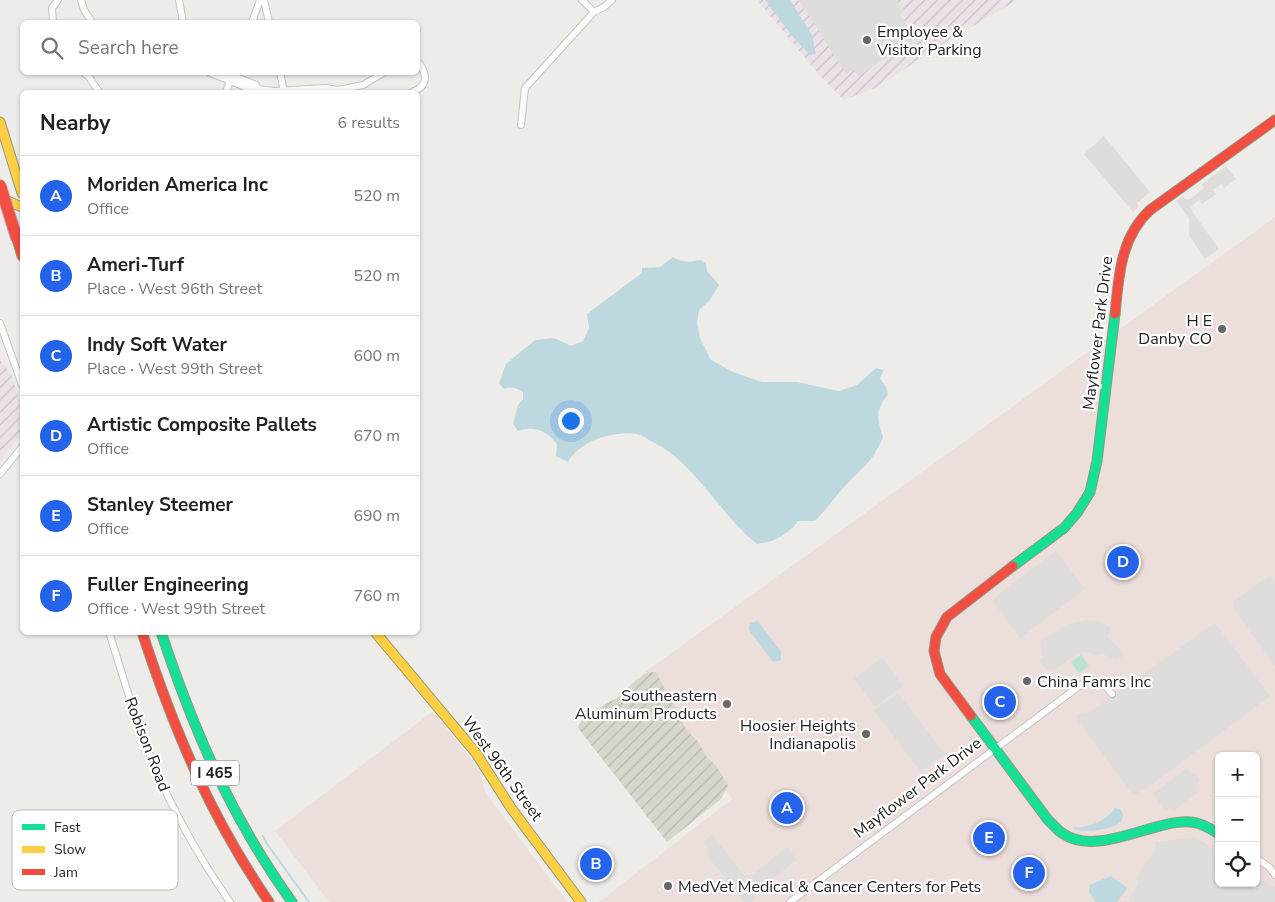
<!DOCTYPE html>
<html lang="en">
<head>
<meta charset="utf-8">
<style>
	body { margin:0; font-family:"Nunito Sans",sans-serif; background:#f6f6f6; color:#222 }
	.controls { position:absolute; right:15px; bottom:15px; display:grid; overflow:hidden; border-radius:8px; box-shadow:0 1px 4px #0004 }
	.controls button { width:45px; height:45px; display:grid; place-items:center; padding:0; border:0; border-bottom:1px solid #e0e0e0; background:#fff; color:#222; font:25px sans-serif }
	.you { position:absolute; left:570px; top:420px; width:18px; height:18px; margin:-12px; border:4px solid #fff; border-radius:50%; background:#1a73e8; box-shadow:0 0 0 8px #1a73e833 }
	.badge { display:grid; place-items:center; width:32px; height:32px; border-radius:50%; background:#2563eb; color:#fff; font-size:16px; font-weight:700 }
	.pin { position:absolute; translate:-50% -50%; border:2px solid #fff; box-shadow:0 1px 5px #0006 }
	.list { margin:0; padding:0; list-style:none }
	h2 { display:flex; justify-content:space-between; align-items:center; height:65px; margin:0; padding:0 20px; font-size:21px }
	h2 small { font-size:16px; font-weight:400; color:#767676 }
	.list li { display:grid; grid-template-columns:32px 1fr auto; gap:15px; align-items:center; box-sizing:border-box; height:80px; padding:0 20px; border-top:1px solid #e0e0e0 }
	.list b { display:block; font-size:19px; white-space:nowrap }
	.list p { margin:0; font-size:16px; white-space:nowrap; color:#767676 }
	.list em { font-size:16px; font-style:normal; color:#767676 }
	.icon { flex:none; width:28px; height:28px; fill:none; stroke:currentColor; stroke-width:2; stroke-linecap:round; stroke-linejoin:round }
	.map { position:relative; flex:none; width:1275px; height:902px; overflow:hidden }
	.search { position:absolute; background:#fff; box-shadow:0 1px 4px #0004; left:20px; top:20px; width:400px; height:55px; display:flex; align-items:center; gap:12px; box-sizing:border-box; padding:0 18px; border-radius:8px; color:#767676; font-size:19px }
	.panel { position:absolute; background:#fff; box-shadow:0 1px 4px #0004; left:20px; top:90px; width:400px; height:545px; border-radius:8px }
	.map>svg:first-child { display:block }
	.commercial { fill:#ebdedb; fill-rule:evenodd }
	.industrial { fill:url(#industrial-furrows) }
	.construction { fill:url(#construction-furrows) }
	.pitch { fill:#b7e2d0 }
	.parking { fill:#dedddc }
	.water { fill:#bed8df }
	.lines { fill:none; stroke-linecap:round; stroke-linejoin:round }
	.stream { stroke:#bed8df; stroke-width:2 }
	.street-casing { stroke:#c5c4c3; stroke-width:8 }
	.fast-casing { stroke:#959782; stroke-width:11 }
	.slow-casing { stroke:#959782; stroke-width:11 }
	.jam-casing { stroke:#959782; stroke-width:11 }
	.street { stroke:#fcfcfc; stroke-width:6 }
	.fast { stroke:#16e098; stroke-width:9 }
	.slow { stroke:#ffcf43; stroke-width:9 }
	.jam { stroke:#f24e42; stroke-width:9 }
	.jam-bridge-casing { stroke:#c1a2aa; stroke-width:13; stroke-linecap:butt }
	.jam-bridge { stroke:#f24e42; stroke-width:11 }
	.poi-dot { fill:#686766; stroke:#fff; stroke-width:2 }
	.labels { text-anchor:middle; stroke-width:4.5; stroke-linejoin:round; paint-order:stroke }
	.shield { fill:#fff; stroke:#636363; stroke-width:1 }
	.shield-label { font-size:15px; font-weight:bold; fill:#202020 }
	.poi-label { font-size:16px; fill:#202020; stroke:#fff; text-anchor:start }
	.street-label { font-size:16px; fill:#202020; stroke:#fff }
	.key { fill:#fff; stroke:#bcbcbc; stroke-width:1 }
	.key-label { font-size:14px; fill:#202020 }
</style>
</head>
<body>
<div class="map">
<svg width="1275" height="902" viewBox="0 0 1275 902">
	<defs>
		<pattern id="industrial-furrows" width="10" height="10" patternUnits="userSpaceOnUse" patternTransform="scale(1.25)"><rect width="10" height="10" fill="#ebe2e7"/><path d="M-1 1l2-2M0 10L10 0M9 11l2-2" fill="none" stroke="#c9c2c6"/></pattern>
		<pattern id="construction-furrows" width="10" height="10" patternUnits="userSpaceOnUse" patternTransform="scale(1.25)"><rect width="10" height="10" fill="#d7d6cb"/><path d="M-1 1l2-2M0 10L10 0M9 11l2-2" fill="none" stroke="#b8b7ae"/></pattern>
	</defs>
	<rect width="100%" height="100%" fill="#eeece9"/>
	<path class="commercial" d="M1275,217V902H599L732,799L641,675ZM1219,756H1256V883H1219Z
		M432,712L441,721L480,771L485,792L567,902H329L275,831Z"/>
	<path class="industrial" d="M757,0H1017L948,41L875,88L844,100L820,76Z
		M0,360L11,374L22,408V433L0,462Z"/>
	<path class="construction" d="M649,672H656L665,689L666,695L673,703L686,729L699,743L705,755L716,766L728,785L721,799L667,842L578,728L579,724L583,719L594,710L617,698L636,680Z"/>
	<path class="pitch" d="M1081,655L1089,666L1079,673L1071,662Z"/>
	<path class="parking" d="M799,0H896L904,12L900,15L909,30V38L912,42L858,76L855,71H851L846,74Z
		M1104,136L1150,192L1137,203L1139,206L1133,212L1084,154Z
		M1226,166L1236,179L1224,188L1221,184L1213,190L1216,194L1202,204L1199,200L1191,207L1192,211L1219,249L1205,259L1189,235V218L1176,201L1183,196L1185,199H1190L1204,188L1202,184Z
		M1056,551L1085,589L1020,638L993,601L1001,592Z
		M1270,575L1275,582V666L1236,612L1233,602Z
		M1088,620L1101,622L1111,627L1107,637L1116,645L1124,655L1117,660L1103,654L1099,656L1087,652H1081L1055,669L1051,668L1047,671L1039,660L1043,657L1040,641L1068,624Z
		M1215,623L1270,696L1144,790L1133,795L1075,716L1079,714L1089,713Z
		M882,658L903,686L875,707L854,679Z
		M898,693L945,754L921,772L874,710Z
		M1187,768L1192,774L1195,773L1200,780L1196,787L1198,792L1173,811L1170,808L1165,811L1153,794Z
		M712,835L747,879L787,847L797,860L758,890L752,902H744L706,854L709,851L703,842Z
		M1195,837L1219,852V883H1256V876L1275,888V902H1129L1128,900L1139,883L1136,878L1156,848L1155,842Z"/>
	<path class="water" d="M765,0H790L812,35L816,54L810,55L792,36Z
		M673,257C681,263 692,262 701,260L706,263L707,271L719,285L709,301L699,310L697,323L700,338L711,360L733,372L762,382H797L839,391L857,385L876,368L884,370L880,378L886,387L888,394C875,412 877,417 883,437C872,464 862,467 844,487C834,498 826,510 815,521H798C788,535 774,542 757,544C719,514 696,463 651,441C647,439 642,435 637,434C628,432 613,434 603,437C588,441 576,449 568,462L556,456L557,444C548,431 533,425 518,431L513,424L518,405L523,399V392C516,388 512,386 504,389L499,383L506,364L535,340L554,338L571,346L583,341L589,328L587,314L642,273V268L660,267Z
		M758,621L781,652V660L773,662L749,630L750,623Z
		M1115,808L1121,810L1123,814C1123,817 1123,819 1121,821C1114,830 1081,834 1073,828V827C1088,829 1108,820 1115,808Z
		M1111,876L1126,887L1127,889L1117,902H1096L1089,892L1090,885Z"/>
	<g class="lines">
		<path class="stream" d="M263,836L267,844L309,902"/>
		<g class="street-casing">
			<path id="street" d="M81,0L84,10L92,22
				M179,0L183,22
				M264,0L269,22
				M582,0L594,12
				M53,22L52,8L58,0
				M252,22L260,0
				M83,72L89,77L99,92
				M208,72L253,90L258,89L274,91L326,88L338,90L363,85L385,72
				M224,72L256,85L258,89
				M280,72L284,92
				M226,92L231,78
				M412,92C428,87 428,74 418,62
				M521,125L525,88L594,12L604,7L612,0
				M0,323L22,385
				M0,474L22,447
				M109,632C123,676 135,720 153,763C173,811 200,859 230,902
				M1256,858L1269,867L1275,875
				M790,902L1086,681C1098,677 1105,685 1112,694"/>
		</g>
		<g class="fast-casing">
			<path id="fast" d="M1013,566L1064,528L1077,513L1090,492L1097,461L1115,314
				M161,632C194,731 231,817 292,902
				M971,716L1048,820C1053,824 1057,830 1062,833C1097,858 1152,819 1191,822C1201,823 1210,828 1219,834"/>
		</g>
		<g class="slow-casing">
			<path id="slow" d="M0,122L22,193
				M2,199L22,207
				M375,632L476,753L511,808L581,902"/>
		</g>
		<g class="jam-casing">
			<path id="jam" d="M17,239L22,256
				M1115,314C1119,276 1120,238 1150,210L1275,120
				M142,632C174,730 210,816 269,902
				M971,716L940,674L934,651L936,637L947,617L1013,566"/>
		</g>
		<use href="#street" class="street"/>
		<use href="#fast" class="fast"/>
		<use href="#slow" class="slow"/>
		<use href="#jam" class="jam"/>
		<g class="jam-bridge-casing">
			<path id="jam-bridge" d="M0,185L17,239"/>
		</g>
		<use href="#jam-bridge" class="jam-bridge"/>
	</g>
	<g class="poi-dot">
		<circle cx="867" cy="40" r="5"/>
		<circle cx="1222" cy="329" r="5"/>
		<circle cx="1027" cy="681" r="5"/>
		<circle cx="727" cy="704" r="5"/>
		<circle cx="866" cy="734" r="5"/>
		<circle cx="668" cy="886" r="5"/>
	</g>
	<g class="labels">
		<rect class="shield" x="191" y="760.5" width="48" height="25" rx="4"/>
		<g class="shield-label">
			<text x="215" y="778">I 465</text>
		</g>
		<g class="poi-label">
			<text x="877" y="37">Employee &amp;<tspan x="877" dy="18">Visitor Parking</tspan></text>
			<text x="1212" y="326" text-anchor="end">H E<tspan x="1212" dy="18">Danby CO</tspan></text>
			<text x="1037" y="687">China Famrs Inc</text>
			<text x="717" y="701" text-anchor="end">Southeastern<tspan x="717" dy="18">Aluminum Products</tspan></text>
			<text x="856" y="731" text-anchor="end">Hoosier Heights<tspan x="856" dy="18">Indianapolis</tspan></text>
			<text x="678" y="892">MedVet Medical &amp; Cancer Centers for Pets</text>
		</g>
		<g class="street-label">
			<text transform="translate(1097 333) rotate(-83)" y="6">Mayflower Park Drive</text>
			<text transform="translate(148 744) rotate(69)" y="6">Robison Road</text>
			<text transform="translate(503 768) rotate(54)" y="6">West 96th Street</text>
			<text transform="translate(917 787) rotate(-37)" y="6">Mayflower Park Drive</text>
		</g>
	</g>
	<rect x="12" y="810" width="166" height="80" rx="8" class="key"/>
	<rect x="22" y="824" width="23" height="6" fill="#16e098"/>
	<rect x="22" y="846" width="23" height="7" fill="#ffcf43"/>
	<rect x="22" y="869" width="23" height="6" fill="#f24e42"/>
	<g class="key-label">
		<text x="54" y="832">Fast</text>
		<text x="54" y="854">Slow</text>
		<text x="54" y="877">Jam</text>
	</g>
</svg>
<div class="controls">
<button>+</button>
<button>−</button>
<button><svg class="icon" aria-label="locate" viewBox="0 0 24 24"><circle cx="12" cy="12" r="6"/><path d="M12 2v4M12 18v4M2 12h4M18 12h4"/></svg></button>
</div>
<div class="you"></div>
<div class="pin badge" style="left:787px;top:808px">A</div>
<div class="pin badge" style="left:596px;top:864px">B</div>
<div class="pin badge" style="left:1000px;top:702px">C</div>
<div class="pin badge" style="left:1123px;top:562px">D</div>
<div class="pin badge" style="left:989px;top:838px">E</div>
<div class="pin badge" style="left:1029px;top:873px">F</div>
<div class="search"><svg class="icon" aria-label="search" viewBox="0 0 24 24"><circle cx="10" cy="10" r="6"/><path d="M15 15l6 6"/></svg>Search here</div>
<section class="panel">
<h2>Nearby<small>6 results</small></h2>
<ul class="list">
<li><span class="badge">A</span><div><b>Moriden America Inc</b><p>Office</p></div><em>520 m</em></li>
<li><span class="badge">B</span><div><b>Ameri-Turf</b><p>Place · West 96th Street</p></div><em>520 m</em></li>
<li><span class="badge">C</span><div><b>Indy Soft Water</b><p>Place · West 99th Street</p></div><em>600 m</em></li>
<li><span class="badge">D</span><div><b>Artistic Composite Pallets</b><p>Office</p></div><em>670 m</em></li>
<li><span class="badge">E</span><div><b>Stanley Steemer</b><p>Office</p></div><em>690 m</em></li>
<li><span class="badge">F</span><div><b>Fuller Engineering</b><p>Office · West 99th Street</p></div><em>760 m</em></li>
</ul>
</section>
</div>
</body>
</html>
